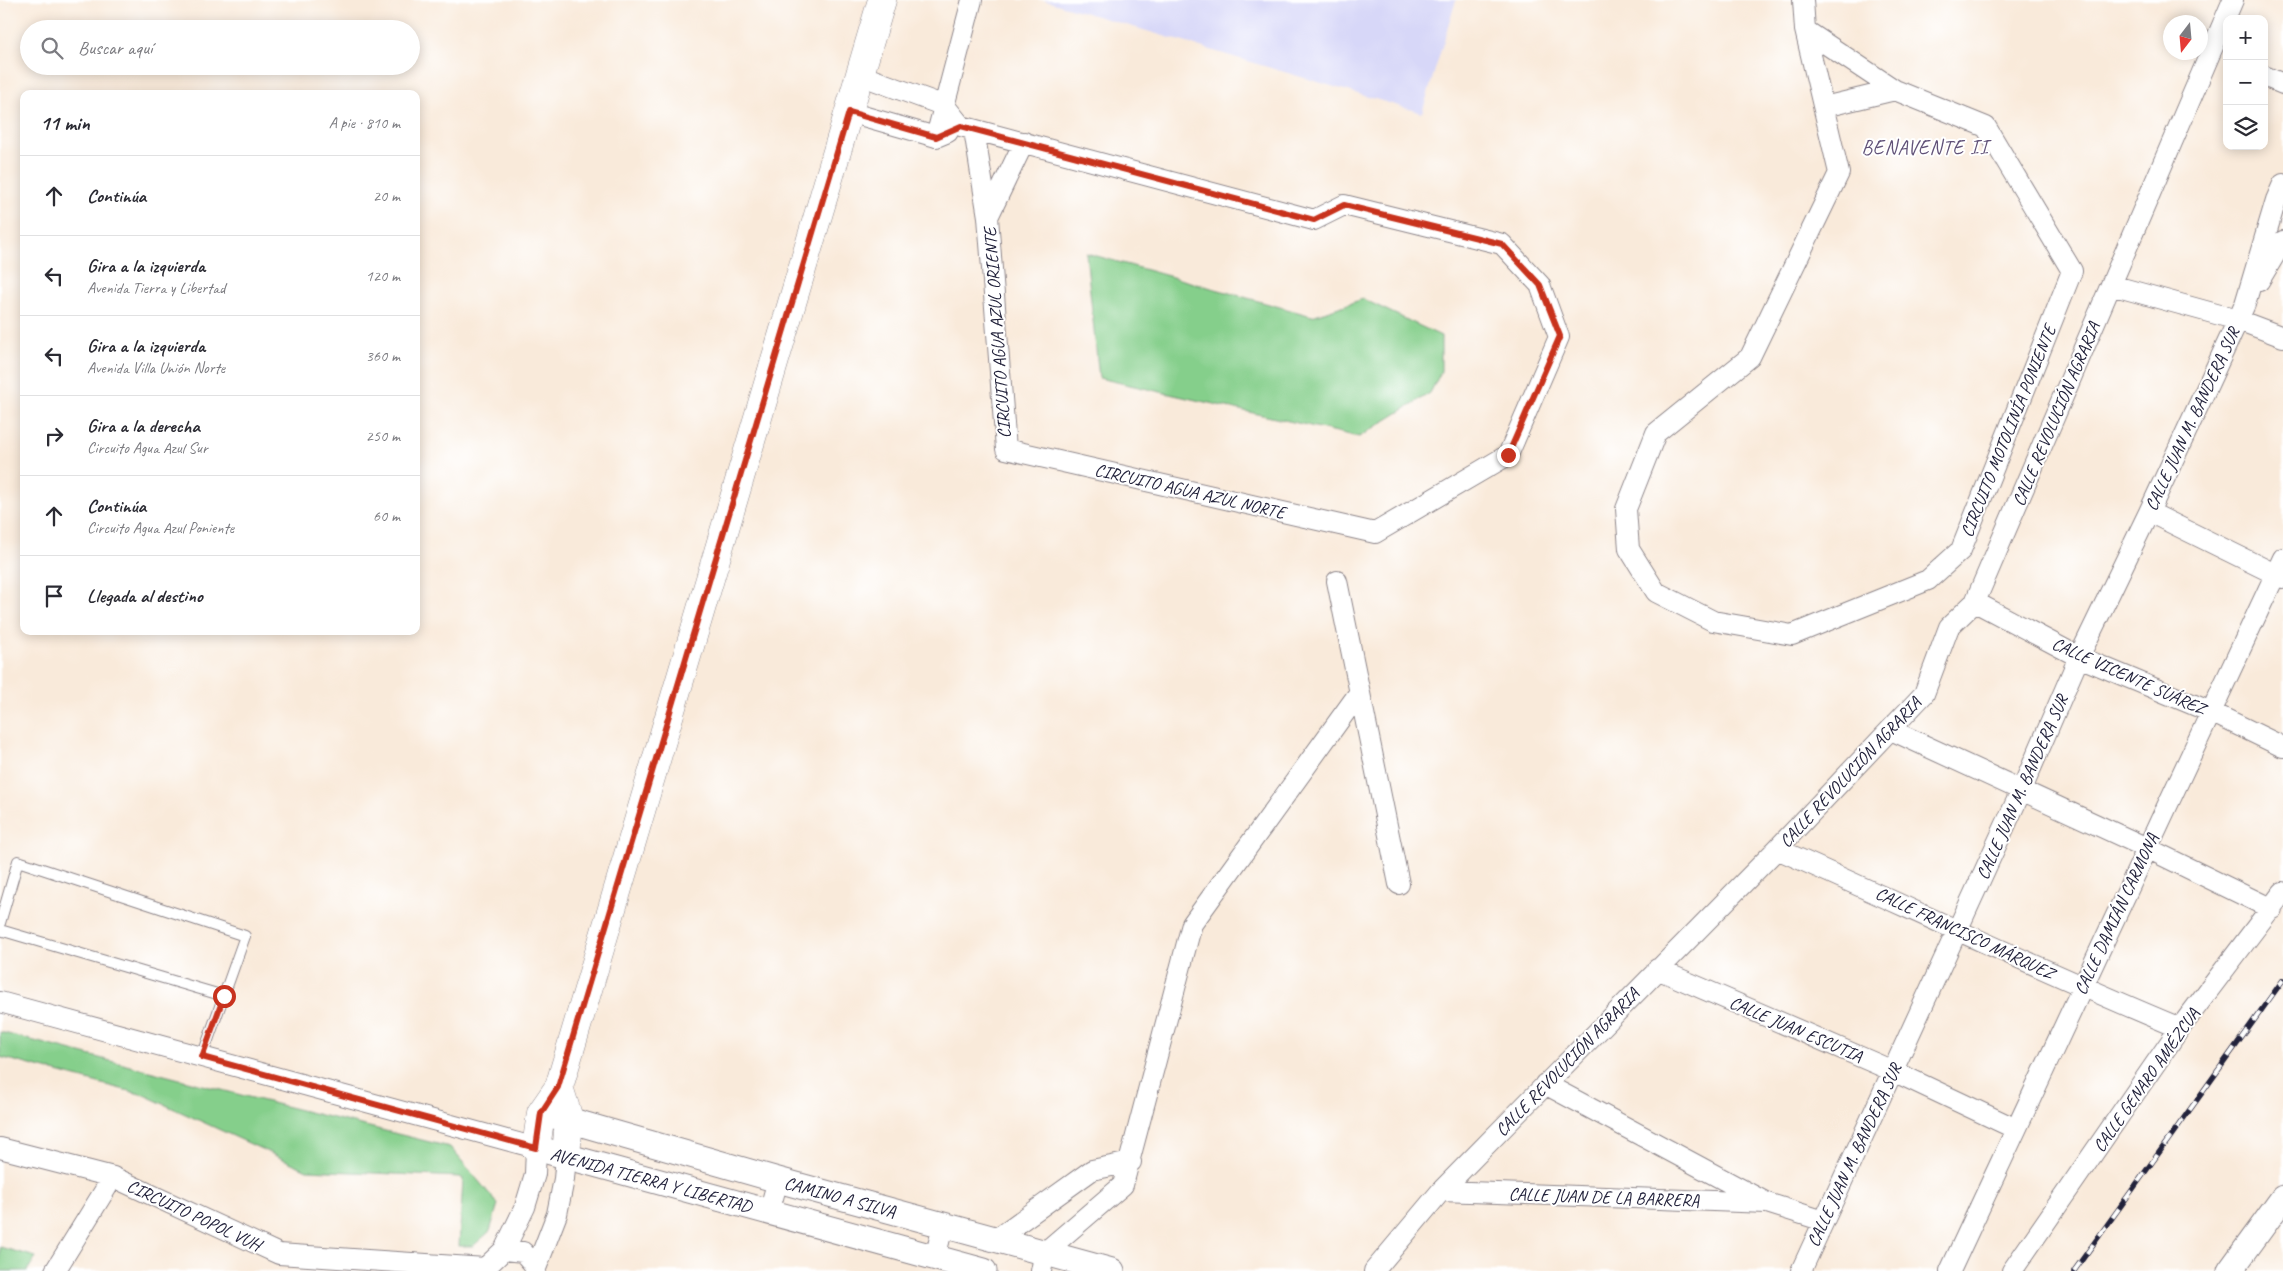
<!DOCTYPE html>
<html lang="es">
<head>
<meta charset="utf-8">
<style>
	body { margin:0; font-family:Caveat,sans-serif; background:#f2f2f3; color:#2b2b33 }
	.controls { position:absolute; right:15px; top:15px; display:grid; overflow:hidden; border-radius:10px; box-shadow:0 2px 12px #0003 }
	.controls button { width:45px; height:45px; display:grid; place-items:center; padding:0; border:0; border-bottom:1px solid #e1e1e2; background:#fff; color:#2b2b33; font:25px sans-serif }
	.compass { position:absolute; left:2163px; top:15px; width:45px; height:45px; border-radius:50%; background:#fff; box-shadow:0 2px 12px #0003; rotate:196deg }
	.stop { position:absolute; width:15px; height:15px; margin:-11px; border:4px solid #c8321e; border-radius:50%; background:#fff }
	.stop.end { background:#c8321e; border-color:#fff; box-shadow:0 1px 5px #0008 }
	.list { margin:0; padding:0; list-style:none }
	h2 { display:flex; justify-content:space-between; align-items:center; height:65px; margin:0; padding:0 20px; font-size:21px }
	h2 small { font-size:16px; font-weight:400; color:#7c7c81 }
	.list li { display:grid; grid-template-columns:32px 1fr auto; gap:15px; align-items:center; box-sizing:border-box; height:80px; padding:0 20px; border-top:1px solid #e1e1e2 }
	.list b { display:block; font-size:19px; white-space:nowrap }
	.list p { margin:0; font-size:16px; white-space:nowrap; color:#7c7c81 }
	.list em { font-size:16px; font-style:normal; color:#7c7c81 }
	.icon { flex:none; width:28px; height:28px; fill:none; stroke:currentColor; stroke-width:2; stroke-linecap:round; stroke-linejoin:round }
	.map { position:relative; flex:none; width:2283px; height:1271px; overflow:hidden }
	.search { position:absolute; background:#fff; box-shadow:0 2px 12px #0003; left:20px; top:20px; width:400px; height:55px; display:flex; align-items:center; gap:12px; box-sizing:border-box; padding:0 18px; border-radius:28px; color:#7c7c81; font-size:19px }
	.panel { position:absolute; background:#fff; box-shadow:0 2px 12px #0003; left:20px; top:90px; width:400px; height:545px; border-radius:10px }
	.map>svg:first-child { display:block }
	.built { fill:#d7d7f8 }
	.green { fill:#85cf8b; stroke:#547863 }
	.lines { fill:none; stroke-linecap:round; stroke-linejoin:round }
	.service-casing { stroke:#8e868a; stroke-width:12 }
	.minor-casing { stroke:#8e868a; stroke-width:22 }
	.tertiary-casing { stroke:#8e868a; stroke-width:27 }
	.secondary-casing { stroke:#8e868a; stroke-width:29 }
	.service { stroke:#fff; stroke-width:10 }
	.minor { stroke:#fff; stroke-width:20 }
	.tertiary { stroke:#fff; stroke-width:25 }
	.secondary { stroke:#fff; stroke-width:28 }
	.rail-casing { stroke:#22223b; stroke-width:5.5 }
	.rail { stroke:#fff; stroke-width:4; stroke-dasharray:11; stroke-linecap:butt }
	.route { stroke:#c8321e; stroke-width:6 }
	.labels { text-anchor:middle; stroke-width:4; stroke-linejoin:round; paint-order:stroke }
	.street-label { font-size:18px; fill:#22223b; stroke:#fff }
	.quarter-label { font-size:20px; letter-spacing:1px; fill:#615278; stroke:#fff }
</style>
</head>
<body>
<div class="map">
<svg width="2283" height="1271" viewBox="0 0 2283 1271">
	<rect width="100%" height="100%" fill="#fff"/>
	<filter id="ink" filterUnits="userSpaceOnUse"><feTurbulence type="fractalNoise" baseFrequency=".02" numOctaves="2"/><feDisplacementMap in="SourceGraphic" scale="10" xChannelSelector="R" yChannelSelector="G"/><feConvolveMatrix kernelMatrix="1 2 1 2 8 2 1 2 1" color-interpolation-filters="sRGB"/></filter>
	<filter id="wash" filterUnits="userSpaceOnUse"><feTurbulence type="fractalNoise" baseFrequency=".0096" numOctaves="4" result="noise"/><feDisplacementMap in="SourceGraphic" scale="20" xChannelSelector="R" yChannelSelector="G"/><feGaussianBlur stdDeviation="1.12" result="paint"/><feColorMatrix in="noise" values="0 0 0 0 0 0 0 0 0 0 0 0 0 0 0 0 0 1.4 0 .05"/><feComposite in="paint" operator="in"/></filter>
	<g filter="url(#wash)">
		<rect width="100%" height="100%" fill="#f9eada"/>
		<path class="built" d="M1043,0H1456L1422,113Z"/>
		<path class="green" d="M1086,253L1312,316L1363,299L1441,336V372L1430,393L1359,437L1099,378Z
			M0,1032L260,1100L450,1147L498,1204L490,1231L473,1246H459L463,1179L460,1177L307,1170L144,1095L0,1057Z
			M0,1247L36,1257L27,1271H0Z"/>
	</g>
	<g filter="url(#ink)">
		<g class="lines">
			<g class="service-casing">
				<path id="service" d="M0,923L18,861L245,936L202,1057
					M0,930L224,996"/>
			</g>
			<g class="minor-casing">
				<path id="minor" d="M1803,0L1805,30L1839,173L1750,357L1656,433L1626,509L1629,549L1656,592L1713,621L1792,635L1928,580L1961,550L2072,271L1986,127L1895,90L1805,30
					M860,75L945,106L961,126L1314,220L1344,205L1502,244L1540,285L1559,337L1508,455L1375,533L1006,449L988,217L974,130
					M2264,76L2283,84
					M1824,107L1895,90
					M849,112L936,137L948,132
					M936,137L972,0
					M988,217L1024,142
					M2259,281L2283,241
					M2111,285L2238,320L2283,337
					M2149,512L2283,578
					M1337,581L1399,884
					M1975,602L2079,657L2211,712L2283,747
					M1891,730L2147,848L2272,909
					M1777,849C1912,909 2045,972 2180,1028
					M1657,969L1893,1071L2016,1129
					M0,1002L536,1148L535,1174L525,1207L504,1250L485,1268L279,1254L113,1177L0,1148
					M1545,1084L1767,1203L1824,1221
					M1441,1191L1767,1203
					M769,1212L778,1180
					M996,1239L1092,1170L1131,1162
					M504,1250L523,1252L536,1267
					M935,1258L943,1226
					M55,1271L113,1177
					M535,1271L557,1214L564,1179L566,1156
					M1041,1271L1045,1252L1123,1185L1192,924L1359,693
					M1374,1271L1441,1191L1777,849L1924,694L1949,627L1975,602L2233,0
					M1801,1271L2022,789L2079,657L2149,512L2238,320L2245,304L2276,200L2283,184
					M1950,1271L2283,558
					M2012,1271L2180,1028L2283,892"/>
			</g>
			<g class="tertiary-casing">
				<path id="tertiary" d="M551,1115L778,1180L1112,1271
					M536,1148L984,1271
					M2230,1271L2283,1198"/>
			</g>
			<g class="secondary-casing">
				<path id="secondary" d="M559,1087L569,1119L566,1156
					M536,1148L541,1113L559,1087L882,0"/>
			</g>
			<use href="#service" class="service"/>
			<use href="#minor" class="minor"/>
			<use href="#tertiary" class="tertiary"/>
			<use href="#secondary" class="secondary"/>
			<g class="rail-casing">
				<path id="rail" d="M2074,1271L2283,980"/>
			</g>
			<use href="#rail" class="rail"/>
		</g>
	</g>
	<g class="lines" filter="url(#ink)">
		<path class="route" d="M224,996L202,1057L536,1148L541,1113L558,1087L849,112L936,137L961,126L1314,220L1344,205L1502,244L1540,285L1560,336L1508,455"/>
	</g>
	<g class="labels">
		<g class="street-label">
			<text transform="translate(997 333) rotate(-94)" y="6">CIRCUITO AGUA AZUL ORIENTE</text>
			<text transform="translate(2056 414) rotate(-67)" y="6">CALLE REVOLUCIÓN AGRARIA</text>
			<text transform="translate(2192 419) rotate(-65)" y="6">CALLE JUAN M. BANDERA SUR</text>
			<text transform="translate(2008 431) rotate(-68)" y="6">CIRCUITO MOTOLINÍA PONIENTE</text>
			<text transform="translate(1190 491) rotate(13)" y="6">CIRCUITO AGUA AZUL NORTE</text>
			<text transform="translate(2129 676) rotate(24)" y="6">CALLE VICENTE SUÁREZ</text>
			<text transform="translate(1850 772) rotate(-47)" y="6">CALLE REVOLUCIÓN AGRARIA</text>
			<text transform="translate(2022 787) rotate(-66)" y="6">CALLE JUAN M. BANDERA SUR</text>
			<text transform="translate(2116 914) rotate(-65)" y="6">CALLE DAMIÁN CARMONA</text>
			<text transform="translate(1965 933) rotate(25)" y="6">CALLE FRANCISCO MÁRQUEZ</text>
			<text transform="translate(1796 1029) rotate(23)" y="6">CALLE JUAN ESCUTIA</text>
			<text transform="translate(1567 1062) rotate(-46)" y="6">CALLE REVOLUCIÓN AGRARIA</text>
			<text transform="translate(2146 1080) rotate(-55)" y="6">CALLE GENARO AMÉZCUA</text>
			<text transform="translate(1854 1155) rotate(-65)" y="6">CALLE JUAN M. BANDERA SUR</text>
			<text transform="translate(651 1180) rotate(15)" y="6">AVENIDA TIERRA Y LIBERTAD</text>
			<text transform="translate(840 1197) rotate(15)" y="6">CAMINO A SILVA</text>
			<text transform="translate(1604 1197) rotate(2)" y="6">CALLE JUAN DE LA BARRERA</text>
			<text transform="translate(194 1215) rotate(25)" y="6">CIRCUITO POPOL VUH</text>
		</g>
		<g class="quarter-label">
			<text x="1925" y="154">BENAVENTE II</text>
		</g>
	</g>
</svg>
<div class="controls">
<button>+</button>
<button>−</button>
<button><svg class="icon" aria-label="layers" viewBox="0 0 24 24"><path d="M12 4l9 5-9 5-9-5zM3 14l9 5 9-5"/></svg></button>
</div>
<svg class="compass" viewBox="-18 -18 36 36"><path d="M0-13l5 13h-10z" fill="#e53935"/><path d="M0 13l5-13h-10z" fill="#7c7c81"/></svg>
<div class="stop" style="left:224px;top:996px"></div>
<div class="stop end" style="left:1508px;top:455px"></div>
<div class="search"><svg class="icon" aria-label="search" viewBox="0 0 24 24"><circle cx="10" cy="10" r="6"/><path d="M15 15l6 6"/></svg>Buscar aquí</div>
<section class="panel">
<h2>11 min<small>A pie · 810 m</small></h2>
<ul class="list">
<li><svg class="icon" aria-label="ahead" viewBox="0 0 24 24"><path d="M12 20V5M6 11l6-6 6 6"/></svg><div><b>Continúa</b></div><em>20 m</em></li>
<li><svg class="icon" aria-label="left" viewBox="0 0 24 24"><path d="M17 20v-9H6M10 6l-5 5 5 5"/></svg><div><b>Gira a la izquierda</b><p>Avenida Tierra y Libertad</p></div><em>120 m</em></li>
<li><svg class="icon" aria-label="left" viewBox="0 0 24 24"><path d="M17 20v-9H6M10 6l-5 5 5 5"/></svg><div><b>Gira a la izquierda</b><p>Avenida Villa Unión Norte</p></div><em>360 m</em></li>
<li><svg class="icon" aria-label="right" viewBox="0 0 24 24"><path d="M7 20v-9h11M14 6l5 5-5 5"/></svg><div><b>Gira a la derecha</b><p>Circuito Agua Azul Sur</p></div><em>250 m</em></li>
<li><svg class="icon" aria-label="ahead" viewBox="0 0 24 24"><path d="M12 20V5M6 11l6-6 6 6"/></svg><div><b>Continúa</b><p>Circuito Agua Azul Poniente</p></div><em>60 m</em></li>
<li><svg class="icon" aria-label="arrive" viewBox="0 0 24 24"><path d="M6 21V4h12l-3 4 3 4H6"/></svg><div><b>Llegada al destino</b></div></li>
</ul>
</section>
</div>
</body>
</html>
